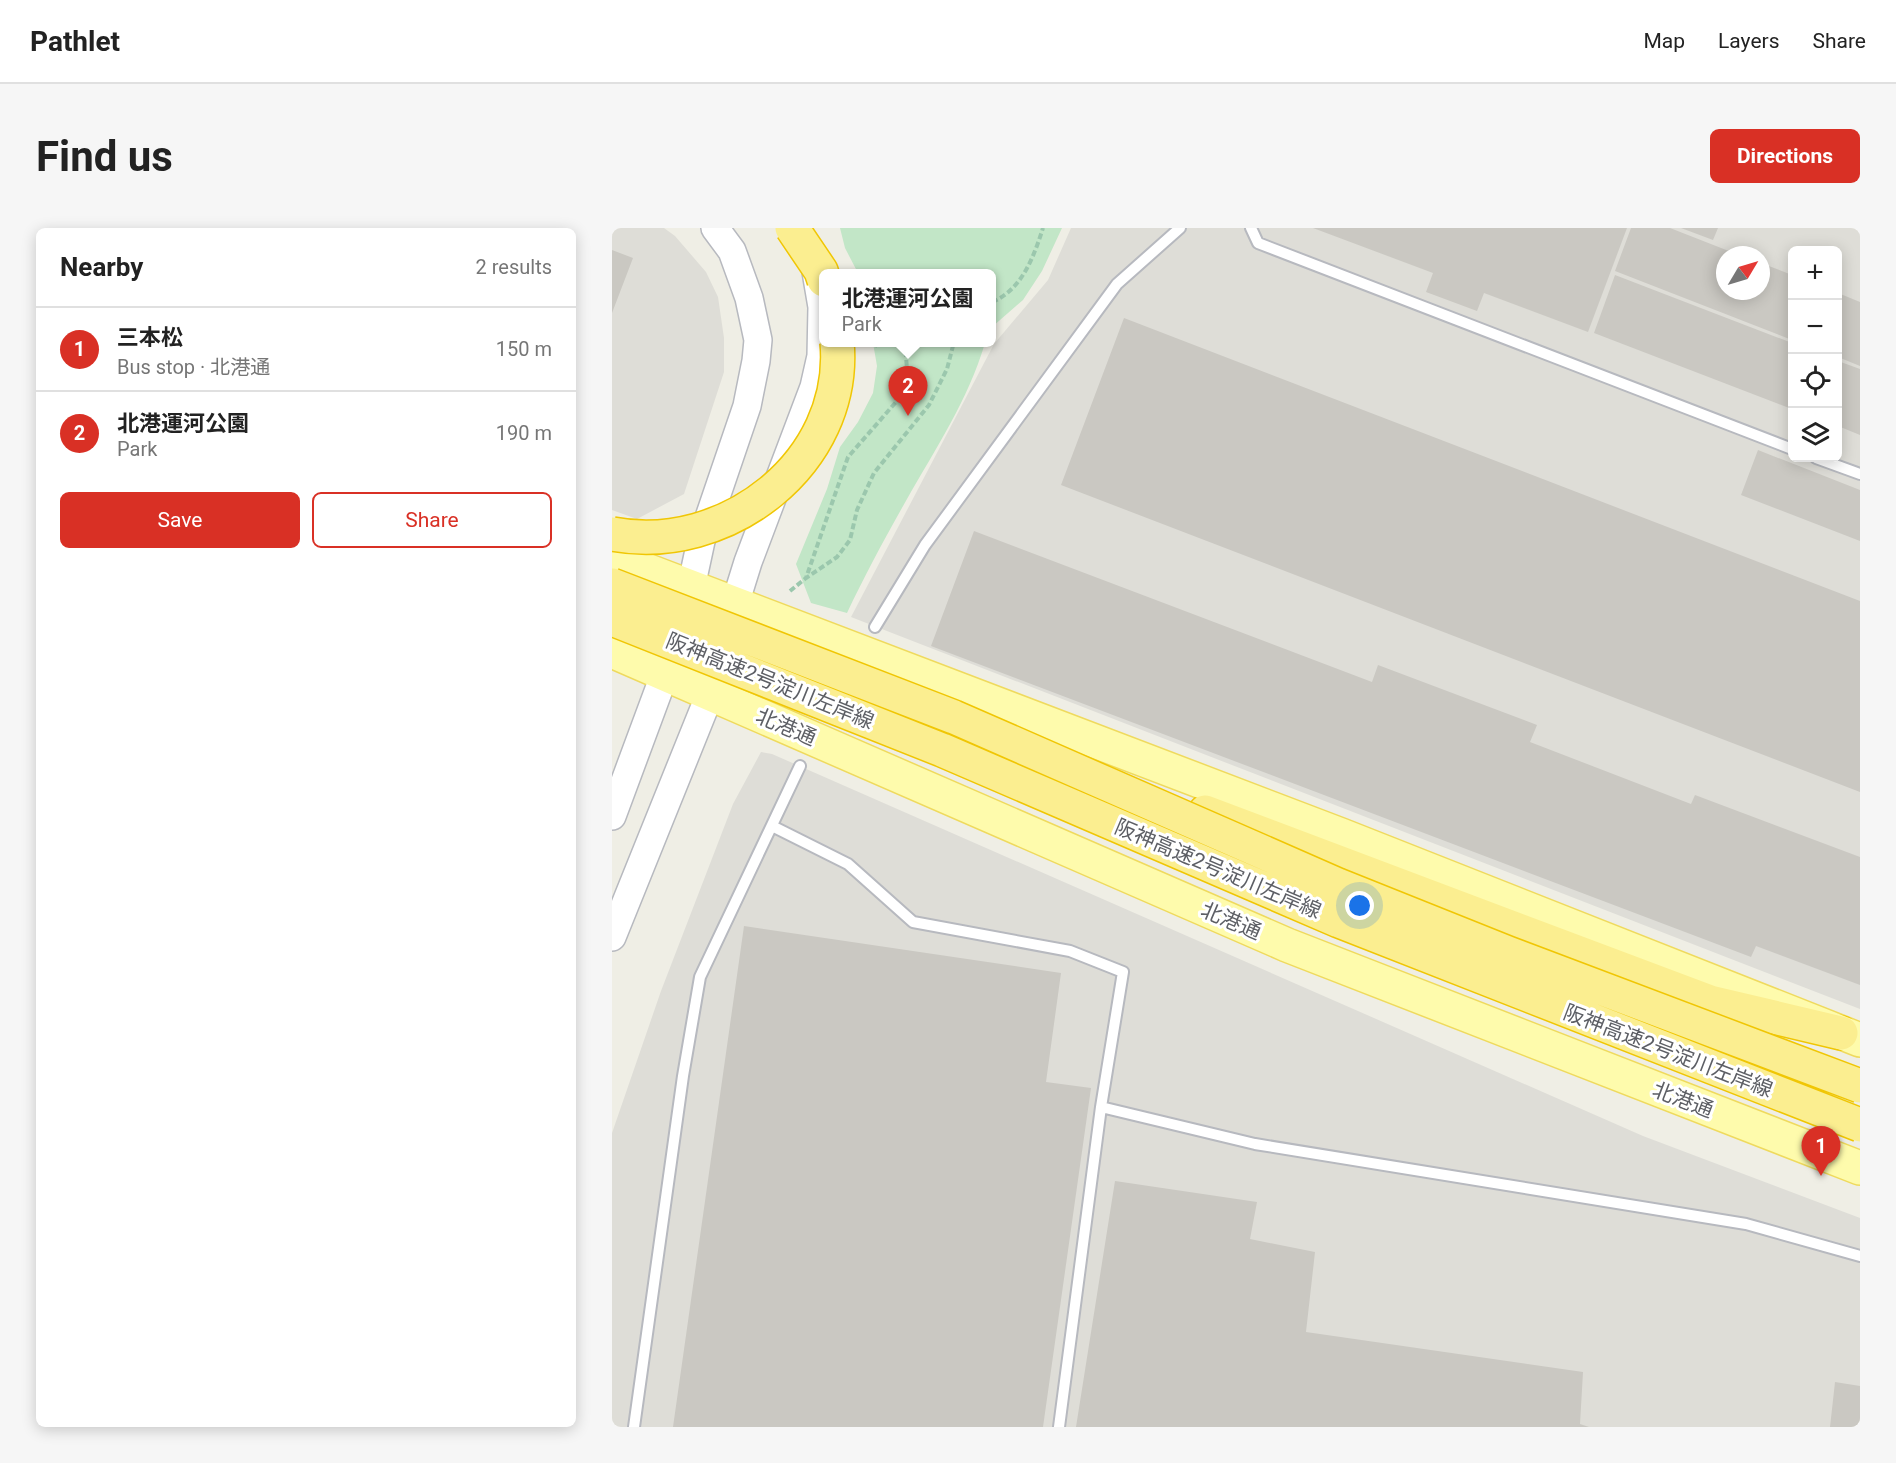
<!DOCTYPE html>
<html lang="en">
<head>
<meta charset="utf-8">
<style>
	body { margin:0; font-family:Roboto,"Noto Sans JP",sans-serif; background:#f6f6f6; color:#222 }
	.controls { position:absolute; right:18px; top:18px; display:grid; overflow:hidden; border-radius:9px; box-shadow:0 3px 15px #0003 }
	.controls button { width:54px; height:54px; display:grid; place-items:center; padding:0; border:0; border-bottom:2px solid #e0e0e0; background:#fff; color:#222; font:30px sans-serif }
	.compass { position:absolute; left:1104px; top:18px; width:54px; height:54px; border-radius:50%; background:#fff; box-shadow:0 3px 15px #0003; rotate:52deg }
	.you { position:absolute; left:748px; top:678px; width:21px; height:21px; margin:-15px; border:4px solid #fff; border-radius:50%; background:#1a73e8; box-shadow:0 0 0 9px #1a73e833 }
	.badge { display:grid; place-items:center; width:39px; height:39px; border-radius:50%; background:#d93025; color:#fff; font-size:20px; font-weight:700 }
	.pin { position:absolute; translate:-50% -50px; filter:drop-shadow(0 2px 3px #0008) }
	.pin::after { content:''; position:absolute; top:32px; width:21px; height:18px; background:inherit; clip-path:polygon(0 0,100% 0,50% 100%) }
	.popup { position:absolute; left:207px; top:41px; width:177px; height:78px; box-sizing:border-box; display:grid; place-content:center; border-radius:9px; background:#fff; filter:drop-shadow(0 2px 4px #0005); font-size:20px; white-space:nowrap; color:#767676 }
	.popup b { font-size:22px; color:#222 }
	.popup::after { content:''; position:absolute; left:50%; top:100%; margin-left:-12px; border:12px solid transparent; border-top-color:#fff }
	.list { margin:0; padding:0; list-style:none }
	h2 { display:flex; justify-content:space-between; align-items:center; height:78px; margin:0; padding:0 24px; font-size:26px }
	h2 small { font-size:20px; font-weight:400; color:#767676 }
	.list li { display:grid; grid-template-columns:39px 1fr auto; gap:18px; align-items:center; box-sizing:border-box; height:84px; padding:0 24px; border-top:2px solid #e0e0e0 }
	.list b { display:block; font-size:22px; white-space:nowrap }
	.list p { margin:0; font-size:20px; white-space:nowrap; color:#767676 }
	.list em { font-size:20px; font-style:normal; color:#767676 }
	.actions { display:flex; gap:12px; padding:18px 24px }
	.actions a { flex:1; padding:14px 0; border:2px solid #d93025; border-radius:9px; text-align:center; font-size:21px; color:#d93025 }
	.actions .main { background:#d93025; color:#fff }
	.icon { flex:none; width:33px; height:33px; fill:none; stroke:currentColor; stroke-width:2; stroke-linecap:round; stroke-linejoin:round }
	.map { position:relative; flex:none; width:1248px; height:1199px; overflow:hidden; border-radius:9px }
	header { display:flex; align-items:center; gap:36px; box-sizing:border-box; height:84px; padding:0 30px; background:#fff; border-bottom:2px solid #e0e0e0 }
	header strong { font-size:28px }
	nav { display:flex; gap:33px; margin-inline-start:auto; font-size:21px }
	.intro { display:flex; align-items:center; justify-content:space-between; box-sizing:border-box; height:144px; padding:0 36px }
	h1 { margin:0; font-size:42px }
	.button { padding:15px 27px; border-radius:9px; background:#d93025; color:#fff; font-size:21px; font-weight:700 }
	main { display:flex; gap:36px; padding:0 36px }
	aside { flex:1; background:#fff; border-radius:9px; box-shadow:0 3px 15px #0003 }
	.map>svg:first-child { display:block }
	.industrial { fill:#deddd7; fill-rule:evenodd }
	.green { fill:#c2e6c7 }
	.building { fill:#cac8c2 }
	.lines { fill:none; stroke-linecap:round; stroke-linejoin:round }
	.service-casing { stroke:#b7b9bf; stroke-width:14 }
	.tertiary-casing { stroke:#b7b9bf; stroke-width:30 }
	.primary-casing { stroke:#efda5e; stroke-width:36 }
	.motorway-casing { stroke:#f0c604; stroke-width:36 }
	.path { stroke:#9bc7ad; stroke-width:4; stroke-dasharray:6 3; stroke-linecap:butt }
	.service { stroke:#fff; stroke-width:10 }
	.tertiary { stroke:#fff; stroke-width:27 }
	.primary { stroke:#fefbac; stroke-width:33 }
	.motorway { stroke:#fbee90; stroke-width:33 }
	.motorway-bridge-casing { stroke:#f0c604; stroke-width:36; stroke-linecap:butt }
	.motorway-bridge { stroke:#fbee90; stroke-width:33 }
	.labels { text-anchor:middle; stroke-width:6; stroke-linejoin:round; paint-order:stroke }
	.street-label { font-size:21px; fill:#5d5f65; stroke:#fff }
</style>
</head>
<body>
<header>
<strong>Pathlet</strong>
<nav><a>Map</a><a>Layers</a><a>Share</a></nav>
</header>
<div class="intro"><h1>Find us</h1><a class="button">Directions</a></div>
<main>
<aside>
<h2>Nearby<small>2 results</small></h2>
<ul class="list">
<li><span class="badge">1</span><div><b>三本松</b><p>Bus stop · 北港通</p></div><em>150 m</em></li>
<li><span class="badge">2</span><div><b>北港運河公園</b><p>Park</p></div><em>190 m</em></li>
</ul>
<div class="actions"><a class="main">Save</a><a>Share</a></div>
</aside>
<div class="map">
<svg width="1248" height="1199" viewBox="0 0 1248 1199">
	<rect width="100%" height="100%" fill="#efeee5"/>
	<path class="industrial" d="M0,0H52L63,8L94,44L106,69L112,110V144L72,266L25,291L0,282Z
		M459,0H1248V781L239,389L382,116L436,52ZM1180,22H1226V230H1180ZM1113,27H1149V63H1113Z
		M149,524L160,526L1031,908L1248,990V1199H0V905L49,763L121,576Z"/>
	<path class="green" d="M228,0H450L430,43L411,72L380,99V45H246L233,20Z
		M261,115H373C356,172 324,220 295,271C274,308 253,347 235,385L199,375L184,336L215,261L228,219L246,194L261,165L265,138Z"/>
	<path class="building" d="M701,0H1015L976,104L872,65L865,83L814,64L821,45Z
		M1019,0H1058L1127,27H1113V63H1149V35L1180,47V112L1003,43Z
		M1069,0H1106L1101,12Z
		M0,22L21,30L0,85Z
		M1003,47L1180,115V181L982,105Z
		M1226,65L1248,74V138L1226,129Z
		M512,90L1248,373V564L449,257Z
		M1226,133L1248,141V207L1226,198Z
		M1146,222L1248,262V313L1129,267Z
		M362,303L760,454L766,437L925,497L918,514L1079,576L1083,567L1248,629V757L1144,718L1139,729L319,418Z
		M132,698L449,745L434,854L479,860L431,1199H61Z
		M503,953L645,974L638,1011L703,1024L694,1104L971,1144L968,1196L977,1199H464Z
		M1223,1154L1248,1158V1199H1218Z"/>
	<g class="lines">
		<g class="service-casing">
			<path id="service" d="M639,0L646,15L1180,221
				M1204,230L1248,246
				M263,399L313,317L505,56L568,0
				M160,598L236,636L301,694L458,723L511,744L489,879L447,1199
				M489,879L643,916L1134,996L1248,1028
				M22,1199L71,848L88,749L188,538"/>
		</g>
		<g class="tertiary-casing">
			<path id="tertiary" d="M75,378L89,313L135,178L144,133L146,112L137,70L120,23L103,0
				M117,395L136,334L202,159L209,128L210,79L202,32
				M0,588L59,429
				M0,709L98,466L103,446"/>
		</g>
		<g class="primary-casing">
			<path id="primary" d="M0,329L729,607L1248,812
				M0,423L675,717L1248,940"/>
		</g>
		<g class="motorway-casing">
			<path id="motorway" d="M593,584L1098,774L1229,805"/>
		</g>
		<path class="path" d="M380,74C410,62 422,28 431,0
			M293,114L295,142L291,158L284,174L236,229L194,350L225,329L238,312L245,282L262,245L317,177L335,141L342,114
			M263,118L271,114
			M178,363L194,350"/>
		<use href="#service" class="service"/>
		<use href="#tertiary" class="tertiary"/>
		<use href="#primary" class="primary"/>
		<use href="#motorway" class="motorway"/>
		<g class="motorway-bridge-casing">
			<path id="motorway-bridge" d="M180,0L209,43L212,52
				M0,306C113,328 236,235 225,114
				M0,357L342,489L726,657L896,725L1248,858
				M0,391L330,522L727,693L1248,897"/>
		</g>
		<use href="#motorway-bridge" class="motorway-bridge"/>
	</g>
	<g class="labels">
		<g class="street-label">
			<text transform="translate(158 453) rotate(22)" y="7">阪神高速2号淀川左岸線</text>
			<text transform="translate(174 499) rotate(23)" y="7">北港通</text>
			<text transform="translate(606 641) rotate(23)" y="7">阪神高速2号淀川左岸線</text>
			<text transform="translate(619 693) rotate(23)" y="7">北港通</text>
			<text transform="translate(1056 823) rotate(21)" y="7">阪神高速2号淀川左岸線</text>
			<text transform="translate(1071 872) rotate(21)" y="7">北港通</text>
		</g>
	</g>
</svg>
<div class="controls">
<button>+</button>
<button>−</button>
<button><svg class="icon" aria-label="locate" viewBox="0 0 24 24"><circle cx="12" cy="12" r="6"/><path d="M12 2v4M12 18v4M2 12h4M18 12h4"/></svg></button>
<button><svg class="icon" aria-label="layers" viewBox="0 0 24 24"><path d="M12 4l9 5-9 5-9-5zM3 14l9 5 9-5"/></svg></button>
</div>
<svg class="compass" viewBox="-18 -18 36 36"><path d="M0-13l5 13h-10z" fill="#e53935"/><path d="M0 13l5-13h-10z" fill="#767676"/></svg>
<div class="you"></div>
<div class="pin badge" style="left:1209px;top:948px">1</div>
<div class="pin badge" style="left:296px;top:188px">2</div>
<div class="popup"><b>北港運河公園</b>Park</div>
</div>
</main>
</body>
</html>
